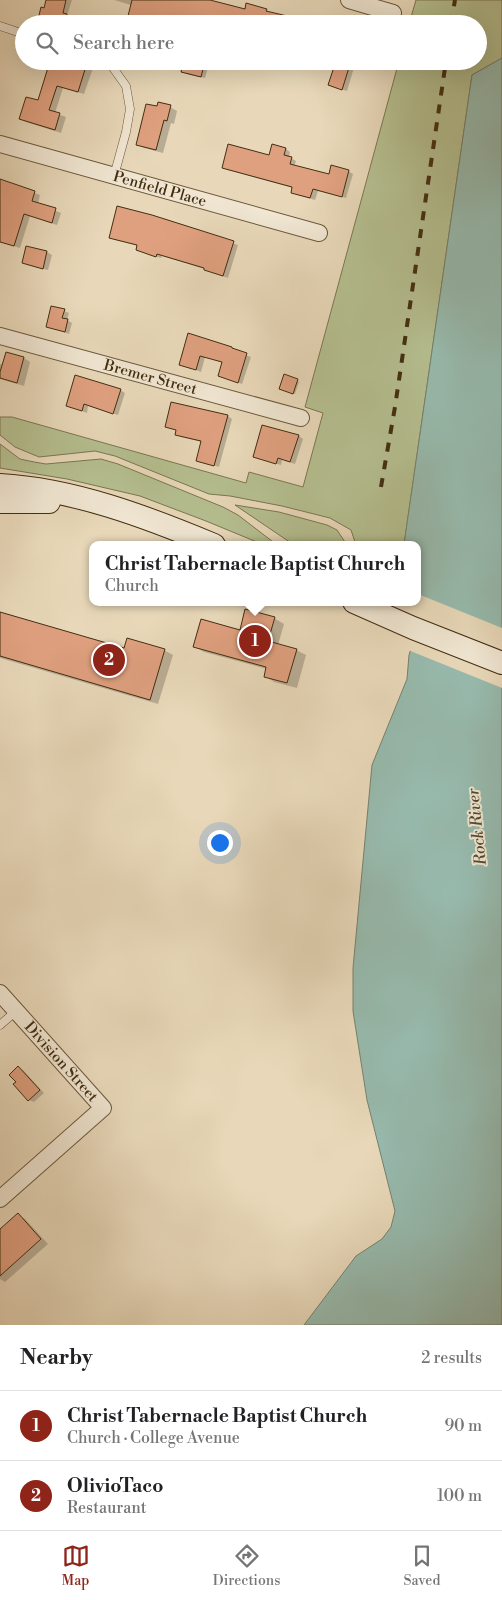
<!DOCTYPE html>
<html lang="en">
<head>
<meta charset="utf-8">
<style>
	body { margin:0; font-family:"Libre Bodoni",serif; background:#f6f6f6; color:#202124 }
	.you { position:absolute; left:219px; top:842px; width:18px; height:18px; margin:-12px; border:4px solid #fff; border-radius:50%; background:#1a73e8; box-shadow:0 0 0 8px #1a73e833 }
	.badge { display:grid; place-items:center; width:32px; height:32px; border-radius:50%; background:#8f2418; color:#fff; font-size:16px; font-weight:700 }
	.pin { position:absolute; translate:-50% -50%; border:2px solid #fff; box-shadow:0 1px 5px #0006 }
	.popup { position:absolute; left:89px; top:541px; width:332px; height:65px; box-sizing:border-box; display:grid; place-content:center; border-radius:10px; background:#fff; filter:drop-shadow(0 1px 4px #0005); font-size:16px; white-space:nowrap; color:#757577 }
	.popup b { font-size:19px; color:#202124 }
	.popup::after { content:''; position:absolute; left:50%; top:100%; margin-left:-10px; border:10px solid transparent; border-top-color:#fff }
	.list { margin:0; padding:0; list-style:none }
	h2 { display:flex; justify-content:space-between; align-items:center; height:65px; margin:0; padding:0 20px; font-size:21px }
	h2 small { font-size:16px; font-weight:400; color:#757577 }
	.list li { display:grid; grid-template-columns:32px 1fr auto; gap:15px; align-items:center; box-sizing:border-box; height:70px; padding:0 20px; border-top:1px solid #e0e0e0 }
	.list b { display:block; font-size:19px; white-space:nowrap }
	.list p { margin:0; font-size:16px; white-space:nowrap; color:#757577 }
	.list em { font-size:16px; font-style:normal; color:#757577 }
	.icon { flex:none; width:28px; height:28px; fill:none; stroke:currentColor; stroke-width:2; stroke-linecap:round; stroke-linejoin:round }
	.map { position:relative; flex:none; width:502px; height:1325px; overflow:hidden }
	.search { position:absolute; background:#fff; box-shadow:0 5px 20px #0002; left:15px; right:15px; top:15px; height:55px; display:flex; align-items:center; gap:12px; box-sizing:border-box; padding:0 18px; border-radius:28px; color:#757577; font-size:19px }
	.sheet { height:205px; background:#fff }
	nav { display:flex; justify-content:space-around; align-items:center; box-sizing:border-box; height:70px; border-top:1px solid #e0e0e0; background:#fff; font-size:14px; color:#757577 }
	nav a { display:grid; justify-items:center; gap:2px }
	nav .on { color:#8f2418 }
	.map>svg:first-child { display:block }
	.green { fill:#b5bf90; stroke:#7c7650 }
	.water { fill:#97baad; stroke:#75826f }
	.pier { fill:#e8d8b9 }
	.shadow { fill:#0003 }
	.building { fill:#dfa07f; stroke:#422e11 }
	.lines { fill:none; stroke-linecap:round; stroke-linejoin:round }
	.lane-casing { stroke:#6c583b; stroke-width:9 }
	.street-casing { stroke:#6c583b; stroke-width:18 }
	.secondary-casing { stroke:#422e11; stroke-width:24 }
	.lane { stroke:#f0e6d2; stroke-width:8 }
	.street { stroke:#f0e6d2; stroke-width:16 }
	.secondary { stroke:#f0e6d2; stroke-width:22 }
	.rail { stroke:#422e11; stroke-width:4; stroke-dasharray:9 9; stroke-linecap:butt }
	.labels { text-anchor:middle; stroke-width:4; stroke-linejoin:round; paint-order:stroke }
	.street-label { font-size:15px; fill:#422e11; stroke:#f0e6d2 }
	.water-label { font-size:16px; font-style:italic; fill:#534a30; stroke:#f0e6d2 }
</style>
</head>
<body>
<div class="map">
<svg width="502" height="1325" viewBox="0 0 502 1325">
	<rect width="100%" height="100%" fill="#e8d8b9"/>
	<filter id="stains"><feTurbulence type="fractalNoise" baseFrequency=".004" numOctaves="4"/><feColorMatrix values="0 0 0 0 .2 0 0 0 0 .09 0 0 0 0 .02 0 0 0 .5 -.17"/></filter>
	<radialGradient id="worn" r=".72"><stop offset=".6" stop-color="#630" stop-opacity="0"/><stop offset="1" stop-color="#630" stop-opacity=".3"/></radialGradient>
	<path class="green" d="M416,0H502V58L472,75L404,545H356L351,530L330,518L282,506L230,496L209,494L115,456L95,451L39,457L15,447L0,435V417H12L246,483L249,472L303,487L323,413L305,407L399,61H478V24H409Z
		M0,444L20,459L34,462L46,464L101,459L118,464L223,507L238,515L277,545H264L206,521L140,496L67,479L0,468Z
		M235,505L279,512L327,525L337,530L347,545H294Z"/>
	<path class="water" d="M502,58V1325H304L356,1256L382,1239L391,1227L395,1211L367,1100L353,1011V968L372,765L407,679L409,655L420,619V586L418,580V545L404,544L472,75Z"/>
	<path class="pier" d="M418,594L502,628V688L408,650L418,619Z"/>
	<path class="shadow" d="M47,0H72L67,16L71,18L70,24H38Z
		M114,0H207L245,11L266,10L271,13L296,19L301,24H195Z
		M51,61L87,64L93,68L84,94L63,88L55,113L66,117L61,133L26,122L20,119L39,102Z
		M185,61H205L209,64L205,78L187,74L182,71Z
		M337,61H356L347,91L329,85Z
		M170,107L177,111L174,124L171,123L163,153L144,148L137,144L158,108Z
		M286,149L290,152L289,157L296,161L294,167L330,176L348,171L353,174L346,198L318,191L315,200L292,193L293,188L228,170L223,168L270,156Z
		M0,180L40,195L38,204L61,213L57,225L30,216L20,248L0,242Z
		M152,217L238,245L228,278L210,272L205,269L162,256L161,258L142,252L138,250L139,246L115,240L110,237Z
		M27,247L47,252L52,255L48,270L28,265L23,263Z
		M64,311L69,313L67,320L72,323L69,334L47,326Z
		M189,335L251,357L242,384L219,376L223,363L205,357L201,372L180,364Z
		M6,353L24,358L30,362L24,386L0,379V364L3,365Z
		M297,380L299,382L295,394L282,389Z
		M120,390L125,393L118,415L88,406L87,413L68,406Z
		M172,403L228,416L232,419L219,467L197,460L202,442L181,437L177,434L178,431L166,426Z
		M263,426L299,436L303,439L295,464L282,460L281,465L254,457Z
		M0,614L125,650H164L173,655L158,704L0,658Z
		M274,618L284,624L278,645L296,650L306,655L297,688L274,682L265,676L267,669L204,652L195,647Z
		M18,1068L23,1070L44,1093L34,1102L29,1100L18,1082Z
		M18,1215L25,1219L48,1244L5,1282L0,1279V1231Z"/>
	<path class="building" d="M46,0H66L63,13L67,14L64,24H37L41,7L44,8Z
		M132,0H210L245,9L246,3L267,9L266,11L300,19V24H126Z
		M50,61H80L87,63L78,92L57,86L49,110L60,113L55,130L19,119L26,97L38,100Z
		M184,61H205L201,77L181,72Z
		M336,61H351L342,90L328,85Z
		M158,102L171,105L167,121L164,120L156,150L136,145L146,104L157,106Z
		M228,144L269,155L272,144L286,148L284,155L292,157L290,164L329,174L331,165L349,170L342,197L313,189L310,198L291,193L292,187L222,168Z
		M0,179L35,191L32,201L56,208L52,223L24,214L14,246L0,242Z
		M117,206L152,215L234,241L223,276L204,270V268L157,254L156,257L136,250L137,245L109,238Z
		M26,246L47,251L43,269L22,263Z
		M51,306L65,309L62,318L68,319L65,332L46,327Z
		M188,333L232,347V348L247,353L238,383L218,376L222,362L200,356L196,370L179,365Z
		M6,352L24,357L17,383L0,378V372Z
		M284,374L298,379L293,394L279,389Z
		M75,375L121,389L113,414L84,404L82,411L66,406Z
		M171,402L228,415L214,466L196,461L201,441L175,435L176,430L165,427Z
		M262,425L299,435L290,462L278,458L276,464L253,457Z
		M245,609L275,617L268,641L297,649L287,683L264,677L266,667L193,647L201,619L240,630Z
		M0,612L124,648L127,638L165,649L150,700L0,656Z
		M18,1066L40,1090L28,1101L13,1084L16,1082L9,1075Z
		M18,1213L41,1239L0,1276V1229Z"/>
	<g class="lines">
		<g class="lane-casing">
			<path id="lane" d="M0,26L24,34
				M102,61L111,65L126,86L130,109L126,132L114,176
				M0,1025L16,1011"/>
		</g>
		<g class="street-casing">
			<g id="street">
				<path d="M349,0L393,13"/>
				<path id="s1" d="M0,144L319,233"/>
				<path id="s2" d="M0,336L301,418"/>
				<path id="s3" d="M0,993L103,1108L0,1199"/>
			</g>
		</g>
		<g class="secondary-casing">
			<path id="secondary" d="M0,485C73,489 147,517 214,545
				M0,502H49
				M354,602L413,628L502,663"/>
		</g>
		<use href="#lane" class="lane"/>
		<use href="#street" class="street"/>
		<use href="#secondary" class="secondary"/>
		<path class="rail" d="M451,24L455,0
			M381,487L395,407L446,61"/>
	</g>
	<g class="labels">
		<g class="street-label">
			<text dy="5" stroke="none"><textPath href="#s1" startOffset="166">Penfield Place</textPath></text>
			<text dy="5" stroke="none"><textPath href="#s2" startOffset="156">Bremer Street</textPath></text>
			<text dy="5" stroke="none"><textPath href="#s3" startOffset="92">Division Street</textPath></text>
		</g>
		<g class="water-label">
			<text transform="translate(476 827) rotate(-96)" y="6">Rock River</text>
		</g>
	</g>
	<rect width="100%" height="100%" filter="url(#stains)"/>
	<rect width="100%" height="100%" fill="url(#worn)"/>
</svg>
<div class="you"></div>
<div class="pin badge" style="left:255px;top:641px">1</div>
<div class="popup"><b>Christ Tabernacle Baptist Church</b>Church</div>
<div class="pin badge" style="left:109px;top:660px">2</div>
<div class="search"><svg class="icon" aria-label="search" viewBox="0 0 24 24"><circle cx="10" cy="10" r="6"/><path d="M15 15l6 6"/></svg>Search here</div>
</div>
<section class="sheet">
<h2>Nearby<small>2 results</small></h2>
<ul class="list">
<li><span class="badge">1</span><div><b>Christ Tabernacle Baptist Church</b><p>Church · College Avenue</p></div><em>90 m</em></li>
<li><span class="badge">2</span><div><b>OlivioTaco</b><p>Restaurant</p></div><em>100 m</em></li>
</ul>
</section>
<nav>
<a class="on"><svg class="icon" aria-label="map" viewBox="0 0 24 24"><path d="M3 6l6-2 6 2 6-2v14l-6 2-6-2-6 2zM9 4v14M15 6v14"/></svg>Map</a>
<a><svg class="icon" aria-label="directions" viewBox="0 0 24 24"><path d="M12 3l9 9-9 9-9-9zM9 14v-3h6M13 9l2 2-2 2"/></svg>Directions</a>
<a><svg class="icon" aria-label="saved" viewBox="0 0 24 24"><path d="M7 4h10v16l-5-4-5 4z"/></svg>Saved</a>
</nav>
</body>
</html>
